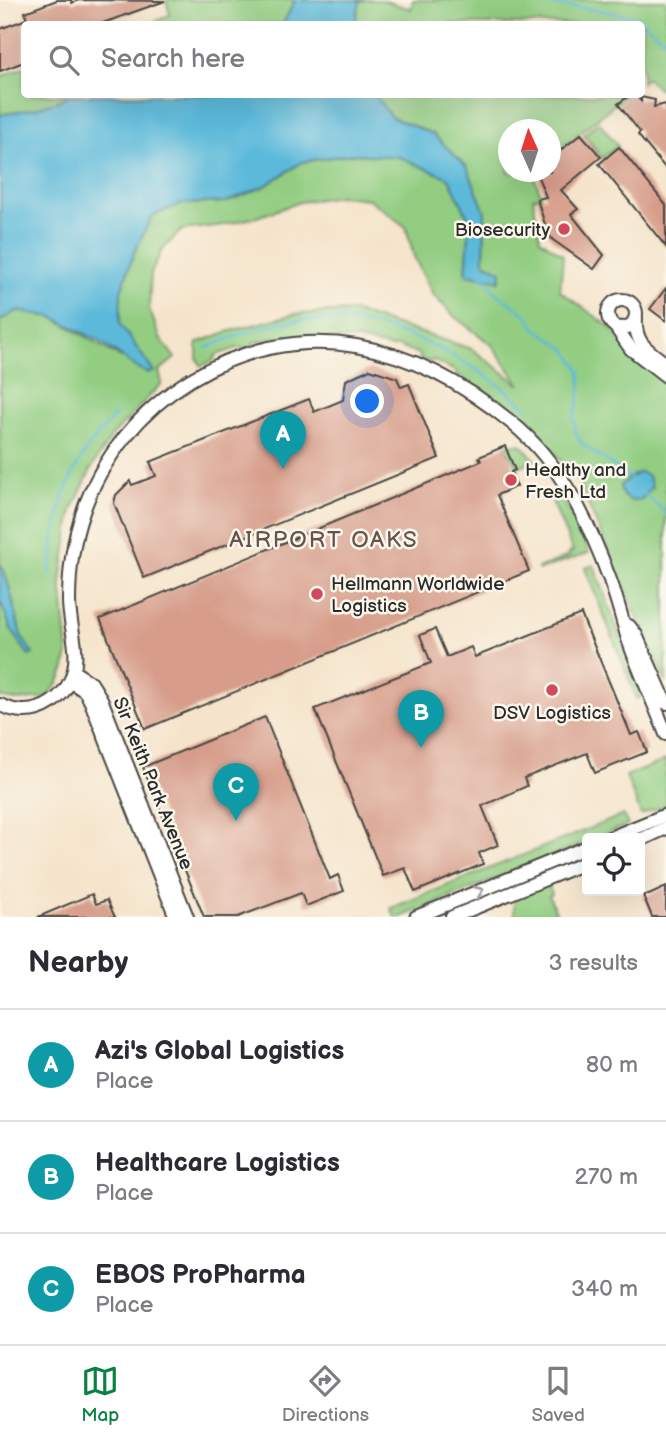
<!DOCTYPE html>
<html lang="en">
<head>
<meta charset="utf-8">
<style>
	body { margin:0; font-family:"Balsamiq Sans",sans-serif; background:#f7f7f7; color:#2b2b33 }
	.controls { position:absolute; right:21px; bottom:21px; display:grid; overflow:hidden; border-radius:7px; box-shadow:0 7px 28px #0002 }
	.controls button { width:63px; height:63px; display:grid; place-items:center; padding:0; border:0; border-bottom:2px solid #e1e1e2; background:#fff; color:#2b2b33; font:35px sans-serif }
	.compass { position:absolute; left:498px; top:119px; width:63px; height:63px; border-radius:50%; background:#fff; box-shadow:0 7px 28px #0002; rotate:357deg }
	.you { position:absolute; left:368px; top:402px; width:24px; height:24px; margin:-18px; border:5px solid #fff; border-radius:50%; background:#1a73e8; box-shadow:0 0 0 10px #1a73e833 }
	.badge { display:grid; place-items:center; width:46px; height:46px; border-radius:50%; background:#0b8043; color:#fff; font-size:23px; font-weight:700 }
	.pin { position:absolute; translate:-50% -58px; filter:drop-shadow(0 2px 4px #0008) }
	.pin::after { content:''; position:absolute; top:37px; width:24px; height:21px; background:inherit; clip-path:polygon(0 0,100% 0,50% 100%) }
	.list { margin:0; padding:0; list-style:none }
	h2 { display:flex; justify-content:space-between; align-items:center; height:91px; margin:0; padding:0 28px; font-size:30px }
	h2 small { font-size:23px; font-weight:400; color:#7c7c81 }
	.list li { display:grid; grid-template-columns:46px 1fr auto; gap:21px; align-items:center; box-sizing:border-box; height:112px; padding:0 28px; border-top:2px solid #e1e1e2 }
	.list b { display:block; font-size:26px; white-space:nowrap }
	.list p { margin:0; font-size:23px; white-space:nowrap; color:#7c7c81 }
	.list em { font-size:23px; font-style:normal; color:#7c7c81 }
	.icon { flex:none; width:38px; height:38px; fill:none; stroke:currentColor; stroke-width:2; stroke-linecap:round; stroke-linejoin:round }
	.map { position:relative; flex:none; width:666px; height:917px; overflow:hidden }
	.search { position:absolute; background:#fff; box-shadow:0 7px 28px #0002; left:21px; right:21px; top:21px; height:77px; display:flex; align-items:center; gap:18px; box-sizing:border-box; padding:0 24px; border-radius:7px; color:#7c7c81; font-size:26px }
	.sheet { height:427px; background:#fff }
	nav { display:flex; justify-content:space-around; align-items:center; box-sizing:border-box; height:98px; border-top:2px solid #e1e1e2; background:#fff; font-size:19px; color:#7c7c81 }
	nav a { display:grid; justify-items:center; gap:4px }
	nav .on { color:#0b8043 }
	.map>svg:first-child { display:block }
	.green { fill:#92cd82; stroke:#5e7c56; stroke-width:2 }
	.water { fill:#5bb9da; stroke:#437282; stroke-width:2 }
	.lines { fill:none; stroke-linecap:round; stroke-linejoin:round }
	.stream { stroke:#5bb9da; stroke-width:2.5 }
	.building { fill:#d79d8a }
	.minor-casing { stroke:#494743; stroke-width:16 }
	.minor { stroke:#fff; stroke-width:12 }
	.oneway { stroke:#a0a0a0 }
	.poi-dot { fill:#d1495b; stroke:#fbf7ec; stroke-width:2.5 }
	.labels { text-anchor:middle; stroke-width:5; stroke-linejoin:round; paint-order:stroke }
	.poi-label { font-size:19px; fill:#2b2b2b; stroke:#fbf7ec; text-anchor:start }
	.street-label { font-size:19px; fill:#2b2b2b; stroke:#fbf7ec }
	.quarter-label { font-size:23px; letter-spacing:2px; fill:#67534c; stroke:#fbf7ec }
</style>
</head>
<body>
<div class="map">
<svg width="666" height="917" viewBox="0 0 666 917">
	<rect width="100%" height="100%" fill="#fbf7ec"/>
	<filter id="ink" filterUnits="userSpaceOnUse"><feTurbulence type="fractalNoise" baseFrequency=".0143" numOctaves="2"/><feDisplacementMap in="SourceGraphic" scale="14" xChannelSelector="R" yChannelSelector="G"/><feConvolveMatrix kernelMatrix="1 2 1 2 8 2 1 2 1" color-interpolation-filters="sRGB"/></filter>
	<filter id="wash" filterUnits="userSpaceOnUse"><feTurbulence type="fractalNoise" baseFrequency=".00686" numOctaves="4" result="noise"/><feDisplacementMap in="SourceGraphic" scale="28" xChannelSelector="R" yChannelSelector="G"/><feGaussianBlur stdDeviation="1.57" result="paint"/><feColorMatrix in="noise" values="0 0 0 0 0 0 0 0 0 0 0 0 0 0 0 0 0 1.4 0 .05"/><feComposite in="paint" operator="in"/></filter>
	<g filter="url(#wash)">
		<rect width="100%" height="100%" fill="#f5e4cb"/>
		<path class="green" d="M166,0H295L283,24H112L122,21L150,24L170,15Z
			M366,0H382L411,9L413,0H666V94L646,78L642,82V24H355L360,1Z
			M24,67V94L69,95L60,100L36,108L0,115V77Z
			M375,95H626L551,156L550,130H508V172H533L541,196L533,198L540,239L563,255L560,291L610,327L666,381V683L578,481L537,432L538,440L509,411L457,375L455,371L433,360L429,362L420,359L419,354L397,346L392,348L354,339L281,341L276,337L253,343L252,347L243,349L240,347L216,355L213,361L201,366L197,358V343L227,332L294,314L352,311L472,349L520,385L492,345L455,317L433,295L414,257L406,227L369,199L339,196L300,202L257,217L223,225L182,230L162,250L151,273L149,308L160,338L175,358L159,371L162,383L112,436L92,467L72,510L61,581L68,653L65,668L58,684L46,697C31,700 15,702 0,697V600L11,629L29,655L32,654L21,636L9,586L0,563V321L17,311L53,317L121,358L124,354L120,324L121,291L134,253L152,216L180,204L227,202L265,186L302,162L352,154L399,157L449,178L470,221L466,274L484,262L485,212L433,134L391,117Z
			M599,122L618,146L602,158L584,134Z
			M519,444L522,445L535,460L518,467L505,447L509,445Z
			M558,492L574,518L589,553L539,570L538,568L569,556V553L573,552L551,498L546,499L545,498Z
			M594,565L642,696L637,699L585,568Z
			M666,760V805L641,815L626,776Z
			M623,815L628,825L596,838H587V842L401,917H395L391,908Z
			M548,884L552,894L549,896L558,917H522L521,915L514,917V897Z"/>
		<path class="water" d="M295,0H365L360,1L355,24H283Z
			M69,95H375L391,117L433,134L467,167L485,212L484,262L501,271L500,281L466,274L470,221L449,178L399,157L352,154L302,162L265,186L226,202L180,204L152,216L134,253L121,291L120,324L154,372L147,373L139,369L99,341L53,317L17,311L0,321V115L36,108L60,100Z
			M640,472L648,476L652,487L642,499L631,501C624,497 621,495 620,486L630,477Z
			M0,563L9,586L21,636L33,654L29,656L11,629L0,600Z"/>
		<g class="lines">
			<path class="stream" d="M525,0L530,3L583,8L637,17L666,41
				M482,277L496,293L528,316L534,327L567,350L580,370L581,383L578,404L574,417L576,434L582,444L630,477
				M206,348C234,336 263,325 293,321C381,310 463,353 528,408
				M645,495L660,507L666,515
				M50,575C53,533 60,490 84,454C92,440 104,428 115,415"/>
		</g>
		<g id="blocks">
			<path class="building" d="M57,0H71L72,3L79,0L165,1L100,24H24V62L0,71V29L27,19L25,12Z
				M630,95L636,96L641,101V97L655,100L654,107L666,104V169L638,135L640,132L618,104Z
				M581,134L601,157L561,190L578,209L571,214L604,255L594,269L553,240L548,234L537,199L546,197L536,172H550V159Z
				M619,147L666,205V247L599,164Z
				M666,288V321L650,309Z
				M370,369L397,378L401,387L409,384L439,458L144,578L114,503L116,495L130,481L132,485L156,476L150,462L309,399L314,412L343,400L346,380Z
				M505,446L515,470L511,472L517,486L497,495L529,571L145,729L100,619L481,461L479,457Z
				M581,614L631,735L639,732L647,752L595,773L587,753L524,778L527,786L482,806L498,845L479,853L483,864L415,892L405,868L383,876L315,709L431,663L420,635L435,629L447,657L471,647L475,657Z
				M265,717L330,879L338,875L344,891L306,906L301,893L238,917H204L143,767Z
				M666,887V917H652L643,895H649Z
				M92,894L96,904L107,900L115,917H38Z"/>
		</g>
	</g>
	<g filter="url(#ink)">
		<use href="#blocks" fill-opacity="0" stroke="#494743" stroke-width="2"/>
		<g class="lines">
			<g class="minor-casing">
				<path id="minor" d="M608 314a14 14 0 1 1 28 0a14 14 0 1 1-28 0Z
					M636,318C634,344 648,350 666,364
					M615,326L631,349L666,376
					M629,626L636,635L666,703
					M74,672L91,683L101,699L187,917
					M70,681L85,691L91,702L176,917
					M0,705C7,708 14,711 22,711C43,712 63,698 71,679C82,654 69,627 69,601C69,571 73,540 83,512C121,401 240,326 356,346C414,356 467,386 512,423C560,462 589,522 610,580C617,599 622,619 628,639C639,671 654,703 666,734
					M610,838L666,815
					M640,840L666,828
					M416,917L587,847
					M452,917L587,862"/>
			</g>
			<use href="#minor" class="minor"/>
		</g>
		<defs><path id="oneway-chevron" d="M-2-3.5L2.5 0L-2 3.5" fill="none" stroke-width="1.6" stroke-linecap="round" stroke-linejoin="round" transform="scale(1.75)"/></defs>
		<use class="oneway" href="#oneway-chevron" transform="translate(479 891) rotate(-22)"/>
	</g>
	<g class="poi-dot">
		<circle cx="564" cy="229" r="7"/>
		<circle cx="511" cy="480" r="7"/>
		<circle cx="317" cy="594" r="7"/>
		<circle cx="552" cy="690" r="7"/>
	</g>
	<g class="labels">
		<g class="poi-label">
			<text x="550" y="236" text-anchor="end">Biosecurity</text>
			<text x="525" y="476">Healthy and<tspan x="525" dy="22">Fresh Ltd</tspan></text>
			<text x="331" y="590">Hellmann Worldwide<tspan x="331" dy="22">Logistics</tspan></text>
			<text x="552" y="719" text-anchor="middle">DSV Logistics</text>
		</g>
		<g class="street-label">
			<text transform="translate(154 783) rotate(68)" y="7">Sir Keith Park Avenue</text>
		</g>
		<g class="quarter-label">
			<text x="324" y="547">AIRPORT OAKS</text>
		</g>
	</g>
</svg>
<div class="controls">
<button><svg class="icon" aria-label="locate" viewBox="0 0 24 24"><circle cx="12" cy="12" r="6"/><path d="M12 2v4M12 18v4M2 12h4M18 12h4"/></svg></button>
</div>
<svg class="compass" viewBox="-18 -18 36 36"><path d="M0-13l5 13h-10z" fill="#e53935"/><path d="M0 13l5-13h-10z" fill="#7c7c81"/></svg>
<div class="you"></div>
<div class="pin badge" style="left:283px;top:469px;background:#0f9aa8">A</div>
<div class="pin badge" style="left:421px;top:748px;background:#0f9aa8">B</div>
<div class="pin badge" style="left:236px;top:821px;background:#0f9aa8">C</div>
<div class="search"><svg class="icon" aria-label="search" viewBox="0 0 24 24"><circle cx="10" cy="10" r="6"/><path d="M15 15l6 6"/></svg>Search here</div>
</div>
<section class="sheet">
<h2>Nearby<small>3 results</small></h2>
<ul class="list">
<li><span class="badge" style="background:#0f9aa8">A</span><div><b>Azi's Global Logistics</b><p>Place</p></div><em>80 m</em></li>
<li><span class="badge" style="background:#0f9aa8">B</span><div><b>Healthcare Logistics</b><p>Place</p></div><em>270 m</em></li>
<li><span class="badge" style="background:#0f9aa8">C</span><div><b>EBOS ProPharma</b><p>Place</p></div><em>340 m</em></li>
</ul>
</section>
<nav>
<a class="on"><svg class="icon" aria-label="map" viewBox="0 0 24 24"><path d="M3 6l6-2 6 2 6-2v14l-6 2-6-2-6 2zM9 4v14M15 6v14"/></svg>Map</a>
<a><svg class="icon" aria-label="directions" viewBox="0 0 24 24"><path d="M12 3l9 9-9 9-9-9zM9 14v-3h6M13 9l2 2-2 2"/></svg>Directions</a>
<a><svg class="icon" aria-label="saved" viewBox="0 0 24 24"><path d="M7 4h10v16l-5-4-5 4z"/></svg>Saved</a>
</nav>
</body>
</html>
